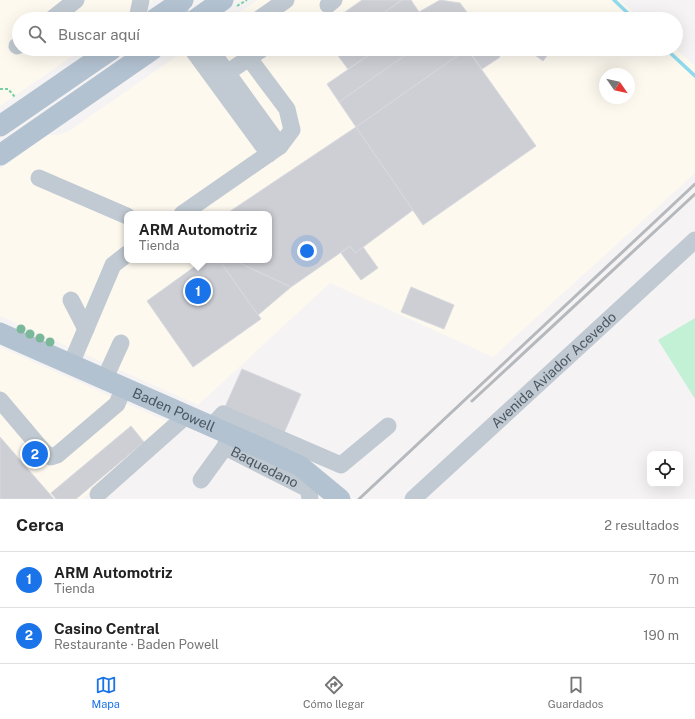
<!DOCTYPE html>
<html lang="es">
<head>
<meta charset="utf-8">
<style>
	body { margin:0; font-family:"Public Sans",sans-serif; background:#f6f6f6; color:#222 }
	.controls { position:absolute; right:12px; bottom:12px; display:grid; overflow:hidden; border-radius:8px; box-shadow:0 4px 16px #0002 }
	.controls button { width:36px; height:36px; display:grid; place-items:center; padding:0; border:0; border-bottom:1px solid #e0e0e0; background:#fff; color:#222; font:20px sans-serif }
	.compass { position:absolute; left:599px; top:68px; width:36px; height:36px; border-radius:50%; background:#fff; box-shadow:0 4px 16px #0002; rotate:124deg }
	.you { position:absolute; left:307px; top:251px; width:14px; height:14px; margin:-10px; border:3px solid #fff; border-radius:50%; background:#1a73e8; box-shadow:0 0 0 6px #1a73e833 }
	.badge { display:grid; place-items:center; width:26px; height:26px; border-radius:50%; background:#1a73e8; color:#fff; font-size:13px; font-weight:700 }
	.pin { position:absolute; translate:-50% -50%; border:2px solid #fff; box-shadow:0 1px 4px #0006 }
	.popup { position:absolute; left:124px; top:211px; width:148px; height:52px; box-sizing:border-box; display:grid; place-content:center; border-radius:8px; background:#fff; filter:drop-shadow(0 1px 3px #0005); font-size:13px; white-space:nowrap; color:#767676 }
	.popup b { font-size:15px; color:#222 }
	.popup::after { content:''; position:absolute; left:50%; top:100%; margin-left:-8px; border:8px solid transparent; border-top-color:#fff }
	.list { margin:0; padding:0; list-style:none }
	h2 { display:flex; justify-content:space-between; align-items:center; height:52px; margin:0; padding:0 16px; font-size:17px }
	h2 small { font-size:13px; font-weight:400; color:#767676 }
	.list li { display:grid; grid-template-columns:26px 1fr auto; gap:12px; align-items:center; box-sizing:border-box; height:56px; padding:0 16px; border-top:1px solid #e0e0e0 }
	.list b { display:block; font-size:15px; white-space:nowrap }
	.list p { margin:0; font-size:13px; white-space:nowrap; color:#767676 }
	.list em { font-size:13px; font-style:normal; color:#767676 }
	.icon { flex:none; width:22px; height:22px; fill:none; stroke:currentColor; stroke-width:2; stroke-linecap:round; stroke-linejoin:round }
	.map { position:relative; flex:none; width:695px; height:499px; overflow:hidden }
	.search { position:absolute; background:#fff; box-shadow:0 4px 16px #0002; left:12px; right:12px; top:12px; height:44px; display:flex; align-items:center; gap:10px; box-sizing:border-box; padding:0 14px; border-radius:22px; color:#767676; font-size:15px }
	.sheet { height:164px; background:#fff }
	nav { display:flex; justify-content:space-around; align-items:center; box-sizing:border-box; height:56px; border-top:1px solid #e0e0e0; background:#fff; font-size:11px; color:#767676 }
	nav a { display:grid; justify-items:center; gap:2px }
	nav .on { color:#1a73e8 }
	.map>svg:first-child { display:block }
	.commercial { fill:#fdf9ef; fill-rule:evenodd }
	.green { fill:#c3f1d5 }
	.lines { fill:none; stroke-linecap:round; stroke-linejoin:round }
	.stream { stroke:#90daee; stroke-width:3.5 }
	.building { fill:#cdcfd5; stroke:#d7d9de }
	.path { stroke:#7ad0a6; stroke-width:2; stroke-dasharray:3 2; stroke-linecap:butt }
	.minor { stroke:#c1cad2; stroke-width:17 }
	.major { stroke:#b3c2d1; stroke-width:21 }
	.rail { stroke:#b5b8bd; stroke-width:3 }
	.tree { fill:#7bb799 }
	.labels { text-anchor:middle; stroke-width:3.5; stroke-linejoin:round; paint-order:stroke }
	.street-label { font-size:14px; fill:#4a5661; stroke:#fff }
</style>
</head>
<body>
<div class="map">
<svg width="695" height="499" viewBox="0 0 695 499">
	<rect width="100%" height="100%" fill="#f5f3f3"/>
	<path class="commercial" d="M0,0H153L126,19H19V49H83L0,106Z
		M257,0H619L641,19H230Z
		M187,49H676L695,66V173L493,357L330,283L198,405L0,316V169L48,135H57L69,131ZM605,74H629V98H605ZM127,214H269V260H127Z
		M0,347L168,422L165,426L82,499H0Z"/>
	<path class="green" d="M695,318V399L658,340Z"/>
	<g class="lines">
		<path class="stream" d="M614,0L634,19
			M666,49L695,76"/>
	</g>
	<path class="building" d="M362,0H402L375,19H335Z
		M402,0H411L423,18L375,19Z
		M440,0L460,3L472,19H424L419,12Z
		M333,49H378L348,69Z
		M378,49H414L339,102L327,84Z
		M414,49H467L356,127L339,102Z
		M467,49L536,146L423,225L356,127Z
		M468,49H494L500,57L482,69Z
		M527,49H550L551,50L543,61Z
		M356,127L413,210L355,253L350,246L291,287L233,260H269V214H226Z
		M350,246L355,253L363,247L378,268L361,280L341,253Z
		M204,260H219L261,319L193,367L147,301Z
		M219,260H233L291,287L258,315Z
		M411,287L454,305L444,329L401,312Z
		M242,369L301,394L284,433L225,407Z
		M131,426L144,442L76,499H56L51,493Z
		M0,437L54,499H0Z"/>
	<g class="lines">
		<path class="path" d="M237,6L247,0
			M0,89H8L15,97"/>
		<g class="minor">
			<path d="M178,0L180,2V19"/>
			<path d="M328,5L334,0"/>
			<path d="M52,19L76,0"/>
			<path d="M137,19L141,0"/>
			<path d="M259,19L286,0"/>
			<path d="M17,46L19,45"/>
			<path d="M192,49L269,154"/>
			<path d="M210,49L280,146"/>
			<path d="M218,79L262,49"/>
			<path d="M39,178L127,216"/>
			<path d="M182,214L280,146L292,130L287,109L242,49"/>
			<path d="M71,300L86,329"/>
			<path d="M71,364L113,265L127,254"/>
			<path d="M105,378L121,343"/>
			<path d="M0,400L44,452L51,457L57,455L117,404L124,387"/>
			<path d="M212,426L223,414L341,465L388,426"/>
			<path id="s1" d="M229,434L225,447L306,488L309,492L310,499"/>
			<path d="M201,480L225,447"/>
			<path d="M98,494L187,415"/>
			<path id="s2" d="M413,499L695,240"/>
		</g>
		<g class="major">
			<path d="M155,19L183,0"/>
			<path d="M196,19L223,0"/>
			<path d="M0,126L112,49"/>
			<path d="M0,155L153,49"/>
			<path id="s3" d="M0,333L272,453L300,466L340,499"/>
		</g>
		<path class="rail" d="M472,401L695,194
			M359,499L695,184"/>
	</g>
	<g class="tree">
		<circle cx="21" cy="329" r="4.5"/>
		<circle cx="30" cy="334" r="4.5"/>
		<circle cx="40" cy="338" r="4.5"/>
		<circle cx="50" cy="342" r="4.5"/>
	</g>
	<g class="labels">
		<g class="street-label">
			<text dy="5" stroke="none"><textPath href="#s2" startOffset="191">Avenida Aviador Acevedo</textPath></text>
			<text dy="5" stroke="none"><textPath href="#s3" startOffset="190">Baden Powell</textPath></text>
			<text dy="5" stroke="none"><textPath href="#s1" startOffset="58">Baquedano</textPath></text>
		</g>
	</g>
</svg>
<div class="controls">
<button><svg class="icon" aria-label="locate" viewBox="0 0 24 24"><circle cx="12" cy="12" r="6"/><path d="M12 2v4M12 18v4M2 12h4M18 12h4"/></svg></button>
</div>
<svg class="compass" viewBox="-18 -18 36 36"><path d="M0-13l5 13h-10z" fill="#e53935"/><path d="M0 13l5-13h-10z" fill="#767676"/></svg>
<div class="you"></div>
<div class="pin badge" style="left:198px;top:291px">1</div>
<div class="popup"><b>ARM Automotriz</b>Tienda</div>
<div class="pin badge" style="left:35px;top:454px">2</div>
<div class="search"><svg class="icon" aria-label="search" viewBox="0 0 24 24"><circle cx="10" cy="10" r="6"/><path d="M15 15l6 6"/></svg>Buscar aquí</div>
</div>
<section class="sheet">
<h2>Cerca<small>2 resultados</small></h2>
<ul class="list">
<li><span class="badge">1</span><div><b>ARM Automotriz</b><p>Tienda</p></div><em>70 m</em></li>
<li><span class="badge">2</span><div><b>Casino Central</b><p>Restaurante · Baden Powell</p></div><em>190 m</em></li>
</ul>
</section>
<nav>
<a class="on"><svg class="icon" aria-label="map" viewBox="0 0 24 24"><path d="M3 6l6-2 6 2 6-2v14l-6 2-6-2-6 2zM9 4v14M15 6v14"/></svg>Mapa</a>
<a><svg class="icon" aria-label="directions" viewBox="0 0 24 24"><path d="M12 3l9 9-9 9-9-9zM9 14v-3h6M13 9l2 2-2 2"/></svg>Cómo llegar</a>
<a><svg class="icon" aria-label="saved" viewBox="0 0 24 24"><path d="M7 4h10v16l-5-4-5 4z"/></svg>Guardados</a>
</nav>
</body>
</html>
